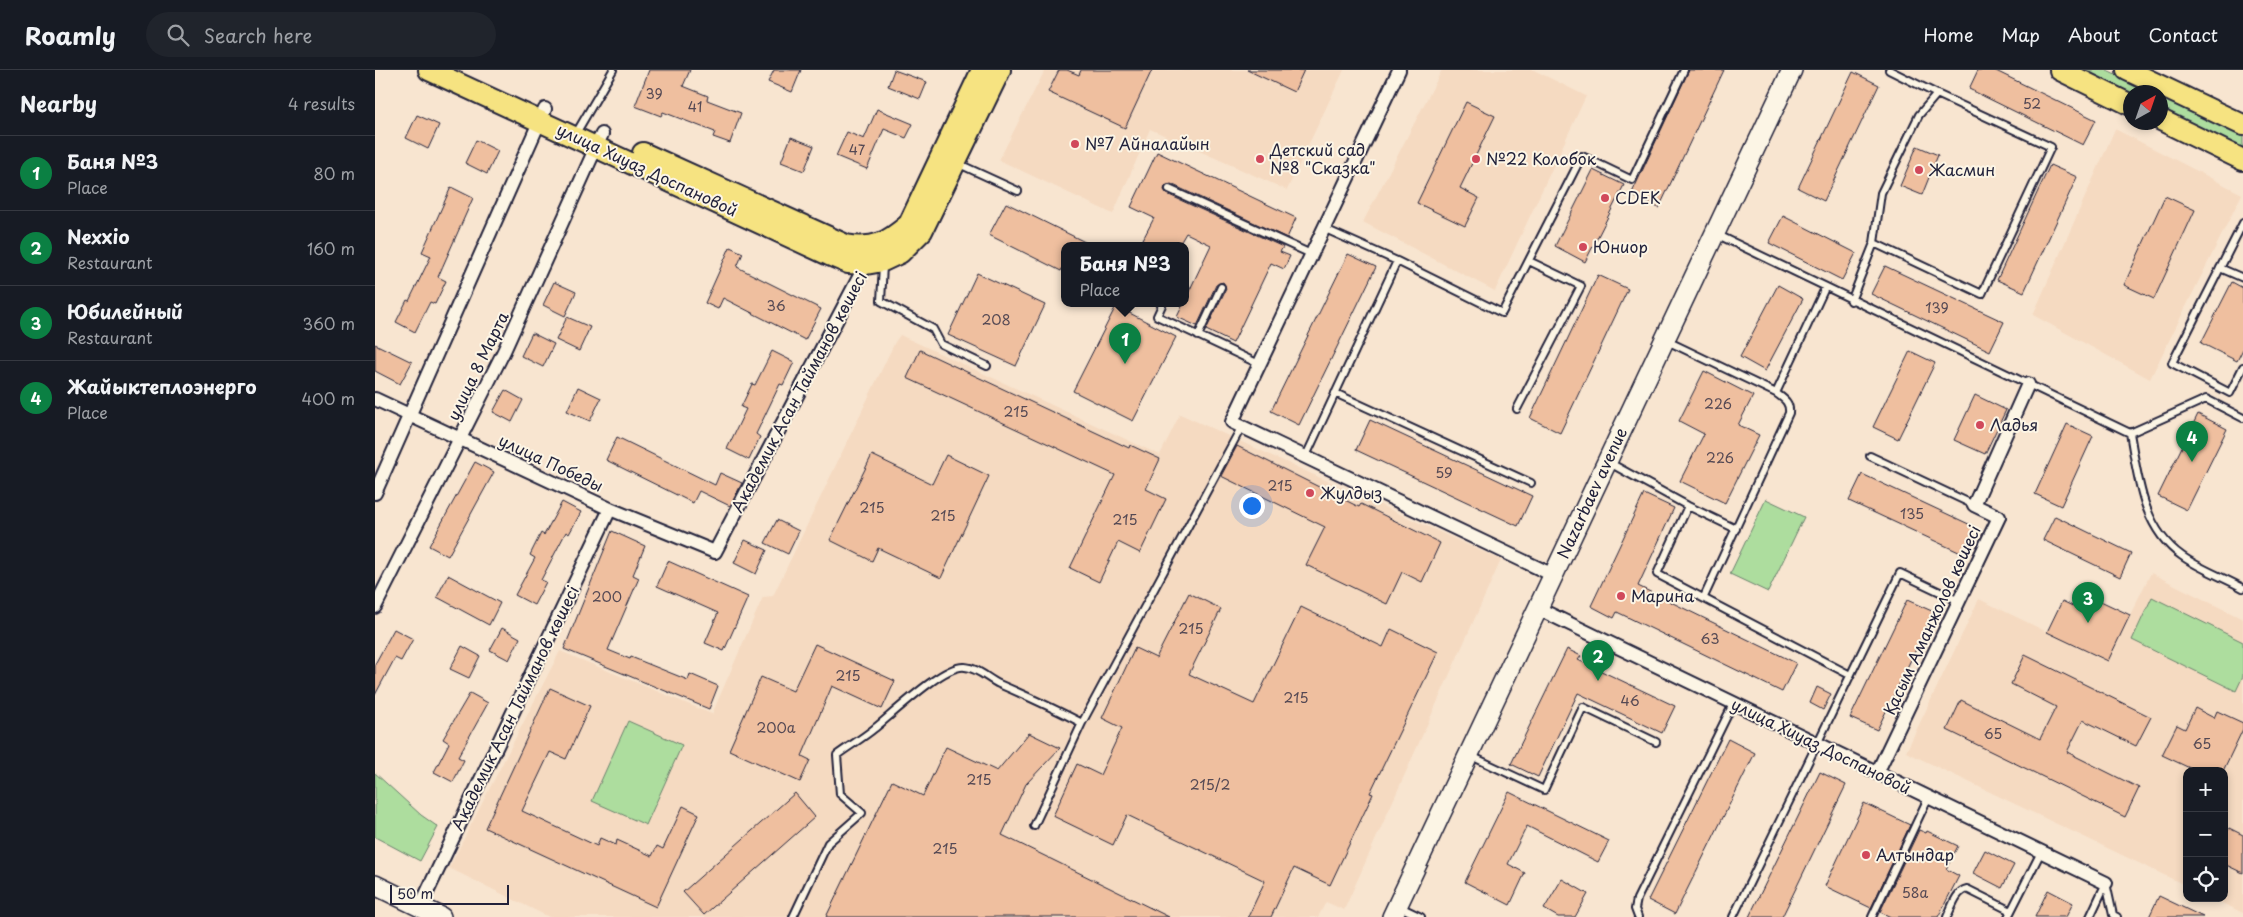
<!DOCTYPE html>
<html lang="en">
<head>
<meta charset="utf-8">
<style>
	body { margin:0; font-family:"Playpen Sans",sans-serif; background:#20242c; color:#f1f3f6 }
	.controls { position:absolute; right:15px; bottom:15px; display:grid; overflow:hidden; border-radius:10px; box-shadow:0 2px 8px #0003 }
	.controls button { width:45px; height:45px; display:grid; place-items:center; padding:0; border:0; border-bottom:1px solid #363941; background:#171b24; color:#f1f3f6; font:25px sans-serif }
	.compass { position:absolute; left:1748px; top:15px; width:45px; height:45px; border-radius:50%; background:#171b24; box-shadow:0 2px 8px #0003; rotate:40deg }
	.scale { position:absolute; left:15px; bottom:12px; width:119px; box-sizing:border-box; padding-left:5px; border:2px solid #22223b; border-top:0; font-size:14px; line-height:18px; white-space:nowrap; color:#22223b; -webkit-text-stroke:4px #fcf5e5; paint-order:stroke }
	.you { position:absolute; left:876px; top:435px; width:18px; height:18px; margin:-12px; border:4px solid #fff; border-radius:50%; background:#1a73e8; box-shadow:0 0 0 8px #1a73e833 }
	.badge { display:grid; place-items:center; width:32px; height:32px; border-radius:50%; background:#0b8043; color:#fff; font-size:16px; font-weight:700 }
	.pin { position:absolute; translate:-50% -41px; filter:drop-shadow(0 1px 2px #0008) }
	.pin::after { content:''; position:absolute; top:26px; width:18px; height:15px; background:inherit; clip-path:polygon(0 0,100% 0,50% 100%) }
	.popup { position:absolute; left:686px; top:172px; width:128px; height:65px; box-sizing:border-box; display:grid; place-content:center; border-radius:10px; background:#171b24; filter:drop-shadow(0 1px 4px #0005); font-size:16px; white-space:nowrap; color:#9ea1a6 }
	.popup b { font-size:19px; color:#f1f3f6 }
	.popup::after { content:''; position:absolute; left:50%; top:100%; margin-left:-10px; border:10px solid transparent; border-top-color:#171b24 }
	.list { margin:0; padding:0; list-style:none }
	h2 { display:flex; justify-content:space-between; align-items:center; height:65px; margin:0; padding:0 20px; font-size:21px }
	h2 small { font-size:16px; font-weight:400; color:#9ea1a6 }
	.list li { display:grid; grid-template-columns:32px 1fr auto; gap:15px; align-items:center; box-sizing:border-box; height:75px; padding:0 20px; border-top:1px solid #363941 }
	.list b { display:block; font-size:19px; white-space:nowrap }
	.list p { margin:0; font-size:16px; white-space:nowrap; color:#9ea1a6 }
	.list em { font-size:16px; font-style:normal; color:#9ea1a6 }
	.icon { flex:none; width:28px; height:28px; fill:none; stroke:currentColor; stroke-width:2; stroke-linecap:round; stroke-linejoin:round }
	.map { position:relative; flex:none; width:1868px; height:847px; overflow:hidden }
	header { display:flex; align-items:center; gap:30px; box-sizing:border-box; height:70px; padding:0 25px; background:#171b24; border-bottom:1px solid #363941 }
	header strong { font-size:24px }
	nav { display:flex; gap:28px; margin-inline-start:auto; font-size:18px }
	.search { width:350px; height:45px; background:#20242c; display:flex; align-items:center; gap:12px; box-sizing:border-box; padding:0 18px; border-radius:28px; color:#9ea1a6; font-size:19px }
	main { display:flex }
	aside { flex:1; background:#171b24 }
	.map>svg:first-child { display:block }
	.built { fill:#f5dac1 }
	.green { fill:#addd9e; stroke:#68806c }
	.building { fill:#efbf9f; stroke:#22223b }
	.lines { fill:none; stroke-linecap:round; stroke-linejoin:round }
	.service-casing { stroke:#22223b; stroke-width:10 }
	.minor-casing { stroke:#22223b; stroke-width:16 }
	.secondary-casing { stroke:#22223b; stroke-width:22 }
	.primary-casing { stroke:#22223b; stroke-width:24 }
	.service { stroke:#fcf5e5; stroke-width:6 }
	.minor { stroke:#fcf5e5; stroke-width:12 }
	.secondary { stroke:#fcf5e5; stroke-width:19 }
	.primary { stroke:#f6e381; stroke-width:20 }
	.poi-dot { fill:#d1495b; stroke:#fcf5e5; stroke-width:2 }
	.labels { text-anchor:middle; stroke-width:4; stroke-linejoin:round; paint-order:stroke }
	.number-label { font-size:14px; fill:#554954 }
	.poi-label { font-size:16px; fill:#22223b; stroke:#fcf5e5; text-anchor:start }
	.street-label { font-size:16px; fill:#22223b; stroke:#fcf5e5 }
</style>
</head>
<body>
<header>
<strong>Roamly</strong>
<div class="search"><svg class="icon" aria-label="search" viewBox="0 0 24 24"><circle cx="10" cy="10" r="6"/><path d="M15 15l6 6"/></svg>Search here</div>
<nav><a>Home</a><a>Map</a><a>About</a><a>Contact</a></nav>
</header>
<main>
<aside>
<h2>Nearby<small>4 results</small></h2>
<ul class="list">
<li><span class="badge">1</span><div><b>Баня №3</b><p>Place</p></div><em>80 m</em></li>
<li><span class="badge">2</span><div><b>Nexxio</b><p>Restaurant</p></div><em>160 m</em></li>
<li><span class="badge">3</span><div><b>Юбилейный</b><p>Restaurant</p></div><em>360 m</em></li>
<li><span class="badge">4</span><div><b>Жайыктеплоэнерго</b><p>Place</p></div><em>400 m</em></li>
</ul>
</aside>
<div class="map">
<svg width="1868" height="847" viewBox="0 0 1868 847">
	<rect width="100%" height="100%" fill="#f8e5d0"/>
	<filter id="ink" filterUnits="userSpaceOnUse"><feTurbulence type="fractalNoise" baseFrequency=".02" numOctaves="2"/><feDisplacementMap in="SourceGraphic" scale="10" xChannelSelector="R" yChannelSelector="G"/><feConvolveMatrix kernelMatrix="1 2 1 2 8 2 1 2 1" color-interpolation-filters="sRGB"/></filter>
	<g filter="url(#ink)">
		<path class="built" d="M670,0H969L912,120L775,59L738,144L624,90Z
			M1067,0H1159L1211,26L1120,221L988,152Z
			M1740,59L1867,124L1775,309L1658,245Z
			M525,265L785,385L805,344L1126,490L969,840L951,832L943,847H174L74,798L185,581L337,644L388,527L398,526L520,272Z
			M1776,503L1868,549V843L1837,828H1849V701H1812V816L1531,682L1604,529L1732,591Z"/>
		<path class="green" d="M1704,0H1732L1779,22H1756L1755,24Z
			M1786,26L1868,65V78L1786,39Z
			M1391,429L1429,447L1393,522L1355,504Z
			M1777,527L1868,572V606L1861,621L1757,570Z
			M253,651L307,675L271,755L217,731Z
			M0,703L46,745L63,757L45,791L0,767Z"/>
		<path class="building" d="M274,0H315L308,16L333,26L332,30L366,43L355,73L338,67L340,62L288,42L286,46L260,36Z
			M399,0H426L417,22L393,12Z
			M519,0L552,12L545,29L513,16Z
			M684,0H692L704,5L706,0H777L750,58L673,22Z
			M872,0H929L919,22Z
			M1314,0H1349L1284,138L1256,125Z
			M1603,0H1619L1721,50L1708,75L1594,19Z
			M1478,2L1504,15L1449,131L1423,118Z
			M1091,32L1120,46L1085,118L1104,128L1090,156L1042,133Z
			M502,39L538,54L531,68L509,59L492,99L461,86L472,62L489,69Z
			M42,45L64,55L53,79L31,68Z
			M416,67L439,76L429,101L406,92Z
			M101,70L123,81L112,104L90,93Z
			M1542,76L1563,85L1547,125L1525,116Z
			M782,82L921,148L912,168L796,114L790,116L789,120L792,124L908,177L905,182L915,186L909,199L896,193L858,273L831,260L851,219L850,215L848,212L841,215L822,256L802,247L836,175L811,163L804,175H765L779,148L756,137Z
			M1675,95L1702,107L1649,222L1622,210Z
			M1218,100L1249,115L1210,192L1180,176Z
			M76,117L98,128L63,207L71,211L60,234L55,232L40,262L21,252L32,230L34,231L56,186L47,182Z
			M1790,126L1820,140L1779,229L1749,215Z
			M631,133L716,175H690V193L686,201L614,165Z
			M1408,146L1481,183L1467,210L1394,173Z
			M355,177L368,183L362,197L446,239L430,270L348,228L343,239L330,233Z
			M973,184L1001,197L924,355L896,341Z
			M1510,196L1629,252L1615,281L1496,224Z
			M602,203L670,235L641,296L573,265Z
			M1223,205L1253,219L1185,363L1155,348Z
			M179,212L201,222L190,246L168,235Z
			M1857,212L1868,218V279L1862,291L1826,273Z
			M1403,215L1428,229L1390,301L1365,287Z
			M741,236L801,267L758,351L698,321Z
			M192,247L215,257L204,281L181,270Z
			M157,263L179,274L168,297L146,286Z
			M0,274L37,292L25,314L0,301Z
			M545,280L754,378L755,375L785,389L771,419L791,429L765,483L743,472L724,512L695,498L740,405L532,308Z
			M397,281L419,292L408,315L405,314L381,364L385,367L374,390L352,379L371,339L366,337L377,314L380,315Z
			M1535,281L1560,293L1523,369L1498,357Z
			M1329,301L1378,326L1363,355L1384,365L1350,433L1305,411L1329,364L1304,351Z
			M203,317L226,328L215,351L192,341Z
			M130,320L148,330L137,352L118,342Z
			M1600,325L1631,340L1610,384L1579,370Z
			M1823,344L1852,359L1812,440L1783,426Z
			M995,350L1157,426L1143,456L981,380Z
			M1692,354L1718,366L1686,436L1660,424Z
			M242,367L340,415L345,403L367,413L355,436L324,421L318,433L231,390Z
			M862,376L984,437L986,434L1065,473L1047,512L1027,502L1012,534L931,495L950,457L846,406Z
			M497,385L557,414L571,385L614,406L566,508L503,478L497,491L455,470Z
			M100,392L119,402L73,486L54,476Z
			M1487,404L1600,457L1588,484L1474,431Z
			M1269,424L1299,438L1263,516L1421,593L1407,622L1242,542L1239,548L1216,536Z
			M187,432L206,442L194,464L191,462L166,510L171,512L159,535L140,525L160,488L155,485L166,463L169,465Z
			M1680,446L1756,483L1745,507L1668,470Z
			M402,450L424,461L413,484L390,473Z
			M237,461L270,476L258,505L264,508L233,580L255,589L256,587L313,610L315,604L343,616L334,639L189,579Z
			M370,470L392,480L381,504L359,493Z
			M293,491L373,527L349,581L330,573L343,543L282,516Z
			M73,505L125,533L114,555L62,527Z
			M814,523L846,539L814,604L879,634L926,537L1008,577L1016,559L1063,582L995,723L998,724L955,815L919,798L896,847H873L890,811L752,745L738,775L678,746L702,694L725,705L747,658L727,648L760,578L781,588Z
			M1709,523L1755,545L1733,591L1672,562L1687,531L1702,538Z
			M1532,530L1559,542L1502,660L1475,648Z
			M127,558L145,568L134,590L115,580Z
			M19,559L38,569L26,591L20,588L0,625V594Z
			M440,574L520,611L507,639L457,616L427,686L435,690L425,712L354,680L386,607L418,621Z
			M87,576L105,586L94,608L75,599Z
			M1192,579L1206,586L1203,590L1300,636L1287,663L1203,623L1163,707L1136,694Z
			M1650,585L1776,647L1761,676L1708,650L1692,682L1764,718L1750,747L1572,660L1586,630L1665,669L1681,637L1636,614Z
			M1442,617L1456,624L1448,640L1435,633Z
			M175,618L215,636L191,689L175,682L147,741L222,776L225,768L241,775L242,770L277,786L282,776L288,779L308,736L324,744L281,837L110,758Z
			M95,623L113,633L83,687L89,690L78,712L59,702L74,673L68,669Z
			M1820,638L1839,648L1842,641L1868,653V659L1848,701H1821L1787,685L1802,655L1810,659Z
			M654,663L685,678L651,714L627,765L794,847H451L517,711L548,726L571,677L622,701Z
			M1353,669L1380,683L1300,844L1273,830Z
			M1445,702L1471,715L1407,847H1374Z
			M1134,722L1234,771L1223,792L1152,756L1133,794L1150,803L1135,835L1090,812Z
			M420,723L440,747L329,845L308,822Z
			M1489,733L1535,755L1496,838L1450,816Z
			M1854,758L1868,765V803L1849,794V768Z
			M1544,760L1551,763L1552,761L1583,776L1571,799L1584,806L1563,847H1516L1505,842Z
			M1610,780L1639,795L1627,818L1598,803Z
			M1187,809L1213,824L1200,847H1183L1169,839Z
			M1673,820L1698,833L1691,847H1660Z
			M1784,826L1828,847H1774Z"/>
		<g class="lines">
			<g class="service-casing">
				<path id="service" d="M1514,0L1562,24
					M200,65L238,0
					M582,93L643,121
					M794,119L936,184
					M1868,153L1797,293L1855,323L1868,297
					M1341,164L1755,363L1831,329L1868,348
					M1022,191L1127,243L1207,86L1257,110L1309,0
					M508,195L506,231L558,259L566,274L612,296
					M1845,198L1868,208
					M1476,231L1499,173L1506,123L1544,45L1562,24L1676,77L1607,224L1499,173
					M788,233L782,246L884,294
					M823,266L846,217
					M1290,270L1401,323L1450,218
					M960,323L1156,413
					M1142,339L1206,216L1154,191
					M1755,363C1763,407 1767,458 1807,486C1825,499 1848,507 1868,518
					M931,386L1022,191L948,158
					M1495,386L1599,435
					M1233,392L1313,436L1361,459
					M1313,436L1282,504L1475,605
					M1329,527L1414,343C1415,332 1409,329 1401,323
					M707,653L867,356
					M1094,685L1169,720L1208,637L1281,672
					M1731,813L1738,845L1742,847
					M1023,836L1046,847
					M418,847L453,773L487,743L465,724L462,685C474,676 488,668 500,658C517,645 569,594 590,597C603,598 613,609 624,614C652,626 680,639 707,653L659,756
					M1263,847L1260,839L1262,829L1358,634
					M1358,847L1525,503L1584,531
					M1497,847L1553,728
					M1572,847C1577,837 1581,821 1592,819L1636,841
					M1633,847L1666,782
					M1715,847L1731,813"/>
			</g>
			<g class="minor-casing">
				<path id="minor" d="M1024,0L857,352L1178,505
					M0,329L235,439L340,482L491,194
					M0,423L170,39
					M0,537L129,281L227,64
					M1162,538L1731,813
					M1502,703L1624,447L1599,435L1653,314
					M45,837L235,439"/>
			</g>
			<g class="secondary-casing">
				<path id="secondary" d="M0,815L66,847
					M1017,847L1417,0"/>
			</g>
			<g class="primary-casing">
				<path id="primary" d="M54,0L454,185L473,193L491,194L508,191L525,183L547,161L625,0
					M1685,0L1756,35
					M1752,0L1868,55
					M1786,50L1868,90
					M268,83L471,175C500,180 513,172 534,154L607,0"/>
			</g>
			<use href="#service" class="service"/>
			<use href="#minor" class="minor"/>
			<use href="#secondary" class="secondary"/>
			<use href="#primary" class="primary"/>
		</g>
	</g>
	<g class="poi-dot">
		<circle cx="700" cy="74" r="5"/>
		<circle cx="885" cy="89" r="5"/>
		<circle cx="1101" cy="89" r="5"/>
		<circle cx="1544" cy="100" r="5"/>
		<circle cx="1230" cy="128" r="5"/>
		<circle cx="1208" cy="177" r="5"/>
		<circle cx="1605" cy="355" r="5"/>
		<circle cx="935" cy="423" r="5"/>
		<circle cx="1246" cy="526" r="5"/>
		<circle cx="1491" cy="785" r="5"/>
	</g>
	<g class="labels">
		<g class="number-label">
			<text x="279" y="29">39</text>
			<text x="1657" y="39">52</text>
			<text x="320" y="42">41</text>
			<text x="482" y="85">47</text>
			<text x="401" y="241">36</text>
			<text x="1562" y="243">139</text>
			<text x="621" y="255">208</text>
			<text x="1343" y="339">226</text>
			<text x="641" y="347">215</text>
			<text x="1345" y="393">226</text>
			<text x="1069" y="408">59</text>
			<text x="905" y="421">215</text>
			<text x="497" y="443">215</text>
			<text x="1537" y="449">135</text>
			<text x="568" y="451">215</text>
			<text x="750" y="455">215</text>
			<text x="232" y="532">200</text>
			<text x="816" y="564">215</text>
			<text x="1335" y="574">63</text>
			<text x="473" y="611">215</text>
			<text x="921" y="633">215</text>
			<text x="1255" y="636">46</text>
			<text x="401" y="663">200а</text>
			<text x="1618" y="669">65</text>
			<text x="1827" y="679">65</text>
			<text x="604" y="715">215</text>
			<text x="835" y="720">215/2</text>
			<text x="570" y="784">215</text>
			<text x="1540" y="828">58а</text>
		</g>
		<g class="poi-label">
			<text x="710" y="80">№7 Айналайын</text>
			<text x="895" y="86">Детский сад<tspan x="895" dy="18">№8 "Сказка"</tspan></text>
			<text x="1111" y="95">№22 Колобок</text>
			<text x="1554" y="106">Жасмин</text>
			<text x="1240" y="134">CDEK</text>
			<text x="1218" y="183">Юниор</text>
			<text x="1615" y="361">Ладья</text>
			<text x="945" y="429">Жулдыз</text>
			<text x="1256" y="532">Марина</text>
			<text x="1501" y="791">Алтындар</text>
		</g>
		<g class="street-label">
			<text transform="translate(272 100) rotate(25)" y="6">улица Хиуаз Доспановой</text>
			<text transform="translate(103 296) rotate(-64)" y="6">улица 8 Марта</text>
			<text transform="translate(424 322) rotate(-62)" y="6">Академик Асан Тайманов көшесі</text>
			<text transform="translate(176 393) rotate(25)" y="6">улица Победы</text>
			<text transform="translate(1217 423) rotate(-65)" y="6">Nazarbaev avenue</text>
			<text transform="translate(1557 550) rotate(-65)" y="6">Қасым Аманжолов көшесі</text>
			<text transform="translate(140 638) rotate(-64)" y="6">Академик Асан Тайманов көшесі</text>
			<text transform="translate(1446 676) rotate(26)" y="6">улица Хиуаз Доспановой</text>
		</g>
	</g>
</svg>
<div class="controls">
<button>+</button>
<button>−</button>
<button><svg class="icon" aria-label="locate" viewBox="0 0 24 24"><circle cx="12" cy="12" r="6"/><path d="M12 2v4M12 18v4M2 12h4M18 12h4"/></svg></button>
</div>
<svg class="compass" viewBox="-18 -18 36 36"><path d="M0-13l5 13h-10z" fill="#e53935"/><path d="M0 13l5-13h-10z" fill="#9ea1a6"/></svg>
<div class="scale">50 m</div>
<div class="you"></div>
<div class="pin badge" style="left:750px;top:294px">1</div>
<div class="popup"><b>Баня №3</b>Place</div>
<div class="pin badge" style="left:1223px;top:611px">2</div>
<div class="pin badge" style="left:1713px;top:553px">3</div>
<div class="pin badge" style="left:1817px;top:392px">4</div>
</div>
</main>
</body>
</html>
